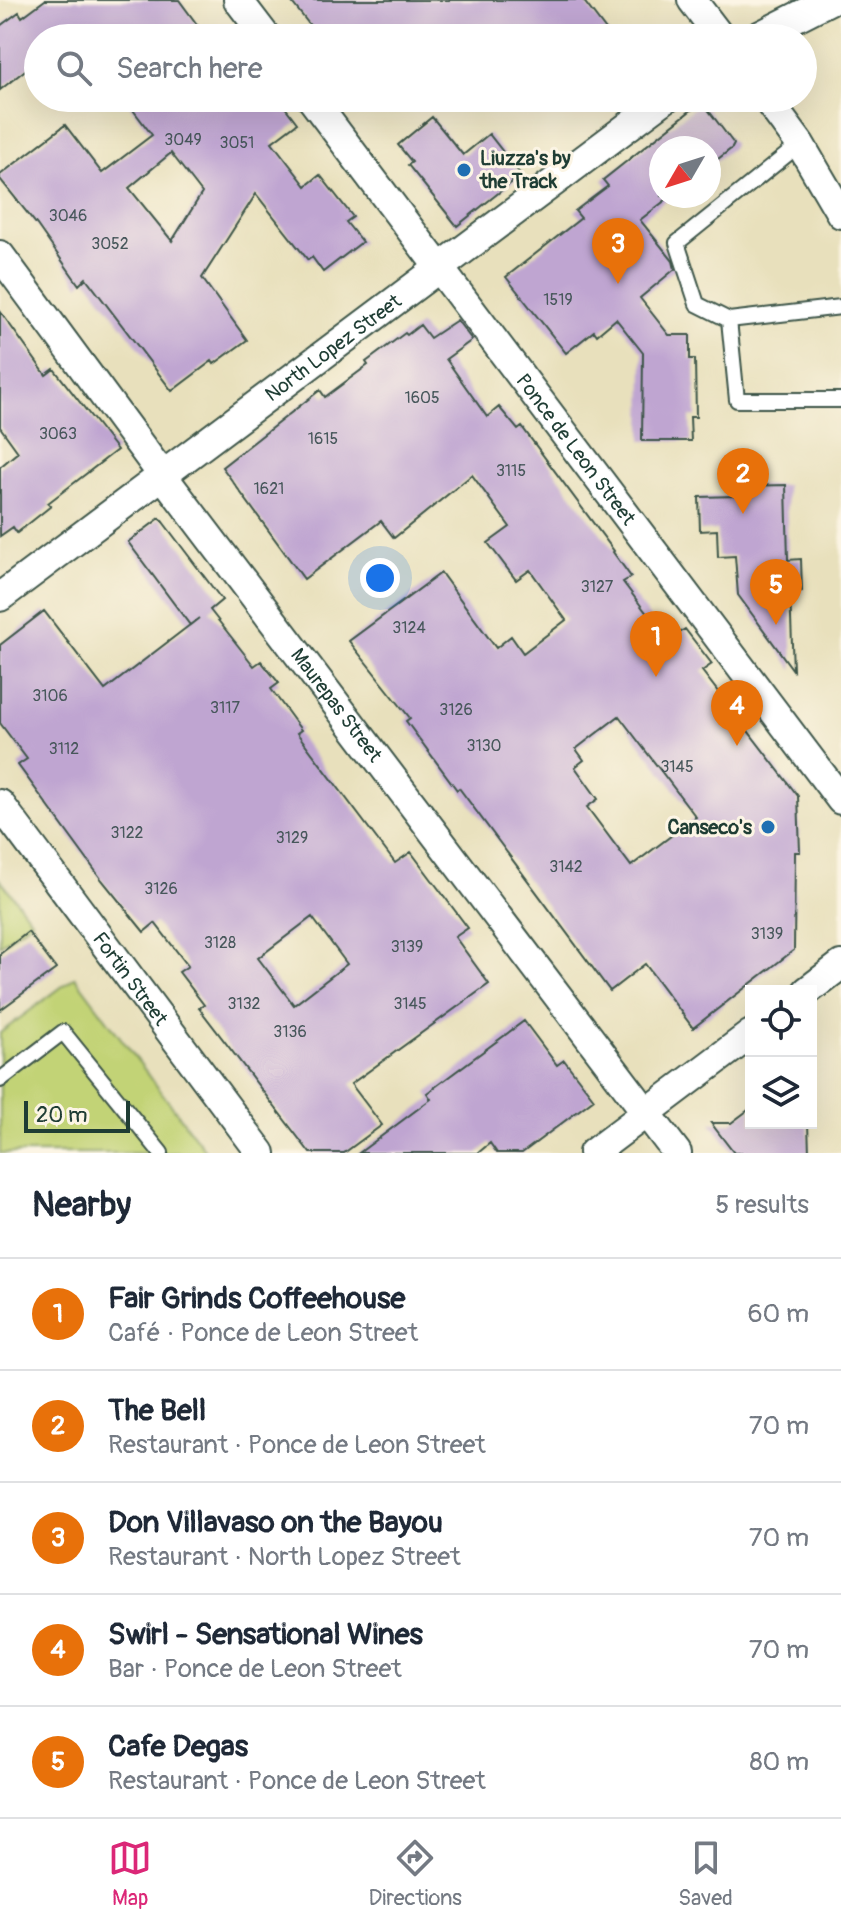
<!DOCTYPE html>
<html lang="en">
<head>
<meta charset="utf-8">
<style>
	body { margin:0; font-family:Pangolin,sans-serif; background:#f2f2f3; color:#1f2937 }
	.controls { position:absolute; right:24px; bottom:24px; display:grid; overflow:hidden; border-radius:0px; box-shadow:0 8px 32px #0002 }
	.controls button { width:72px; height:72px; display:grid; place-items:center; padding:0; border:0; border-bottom:2px solid #e0e1e3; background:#fff; color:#1f2937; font:40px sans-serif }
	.compass { position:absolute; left:649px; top:136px; width:72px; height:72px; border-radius:50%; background:#fff; box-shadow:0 8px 32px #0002; rotate:231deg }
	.scale { position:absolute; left:24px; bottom:20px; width:106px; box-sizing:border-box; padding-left:8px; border:4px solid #1f3d34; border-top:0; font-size:22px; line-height:28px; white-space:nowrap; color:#1f3d34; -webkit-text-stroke:6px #fcf5e5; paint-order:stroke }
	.you { position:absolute; left:380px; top:578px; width:28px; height:28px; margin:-20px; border:6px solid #fff; border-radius:50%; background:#1a73e8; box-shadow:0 0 0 12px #1a73e833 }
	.badge { display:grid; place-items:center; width:52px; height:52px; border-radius:50%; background:#db2777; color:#fff; font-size:26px; font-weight:700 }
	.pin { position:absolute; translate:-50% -66px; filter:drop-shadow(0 2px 4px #0008) }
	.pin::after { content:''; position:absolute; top:42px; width:28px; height:24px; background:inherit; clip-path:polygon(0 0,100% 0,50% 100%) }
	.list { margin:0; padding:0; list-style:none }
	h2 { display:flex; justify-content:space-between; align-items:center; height:104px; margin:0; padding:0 32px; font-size:34px }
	h2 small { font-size:26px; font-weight:400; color:#747a83 }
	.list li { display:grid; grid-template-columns:52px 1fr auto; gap:24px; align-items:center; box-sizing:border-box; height:112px; padding:0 32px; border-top:2px solid #e0e1e3 }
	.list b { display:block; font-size:30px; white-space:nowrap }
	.list p { margin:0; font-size:26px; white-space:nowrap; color:#747a83 }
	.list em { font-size:26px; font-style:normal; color:#747a83 }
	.icon { flex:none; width:44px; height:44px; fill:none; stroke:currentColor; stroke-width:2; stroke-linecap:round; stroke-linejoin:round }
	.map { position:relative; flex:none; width:841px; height:1153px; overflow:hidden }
	.search { position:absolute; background:#fff; box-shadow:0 8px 32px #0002; left:24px; right:24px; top:24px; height:88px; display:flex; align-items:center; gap:20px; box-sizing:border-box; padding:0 28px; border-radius:44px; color:#747a83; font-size:30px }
	.sheet { height:664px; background:#fff }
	nav { display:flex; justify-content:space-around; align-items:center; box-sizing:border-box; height:112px; border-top:2px solid #e0e1e3; background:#fff; font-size:22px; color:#747a83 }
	nav a { display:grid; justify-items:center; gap:4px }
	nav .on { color:#db2777 }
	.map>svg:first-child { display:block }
	.pitch { fill:#c2d376; stroke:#708855; stroke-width:2 }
	.building { fill:#bfa5d1; fill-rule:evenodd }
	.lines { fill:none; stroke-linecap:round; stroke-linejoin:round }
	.service-casing { stroke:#3d5548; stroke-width:18 }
	.minor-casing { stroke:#3d5548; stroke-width:32 }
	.service { stroke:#fff; stroke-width:14 }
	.minor { stroke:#fff; stroke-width:28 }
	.poi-dot { fill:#1f6fb2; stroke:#fcf5e5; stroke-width:3 }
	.labels { text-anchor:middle; stroke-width:6; stroke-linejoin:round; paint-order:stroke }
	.number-label { font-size:16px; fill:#47575b }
	.poi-label { font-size:20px; font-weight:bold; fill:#1f3d34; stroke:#fcf5e5; text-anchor:start }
	.street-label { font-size:20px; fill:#1f3d34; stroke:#fcf5e5 }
</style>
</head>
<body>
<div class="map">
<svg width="841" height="1153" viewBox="0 0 841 1153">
	<rect width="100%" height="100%" fill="#fcf5e5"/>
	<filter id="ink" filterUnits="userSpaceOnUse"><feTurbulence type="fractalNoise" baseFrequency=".0125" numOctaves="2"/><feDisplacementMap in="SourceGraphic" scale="16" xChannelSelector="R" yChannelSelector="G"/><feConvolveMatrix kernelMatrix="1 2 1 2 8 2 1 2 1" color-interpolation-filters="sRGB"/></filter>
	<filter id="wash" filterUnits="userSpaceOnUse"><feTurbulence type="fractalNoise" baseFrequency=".006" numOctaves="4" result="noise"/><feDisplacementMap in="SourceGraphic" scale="32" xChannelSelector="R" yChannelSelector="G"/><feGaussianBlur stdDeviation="1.8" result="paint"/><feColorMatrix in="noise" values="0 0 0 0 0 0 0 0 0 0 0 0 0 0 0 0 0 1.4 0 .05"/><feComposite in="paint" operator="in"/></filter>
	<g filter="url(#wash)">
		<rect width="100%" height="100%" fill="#e8e0bc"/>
		<path class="pitch" d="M0,879L32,921L0,945Z
			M75,977L207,1153H0V1033Z"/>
		<g id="blocks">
			<path class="building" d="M45,0H179L207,38H38V60L0,90V26L19,12L22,17Z
				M290,0H583L612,38H320Z
				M124,98H278L297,123L272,142L306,186L320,175L353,217L346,222L362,242L323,272L312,257L308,260L256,194L202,278L247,340L214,364L212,361L172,391L86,278L79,285L37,225L0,179V175L65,125L102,173L152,135ZM171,153L202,193L172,241L129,188Z
				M699,104L703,109L706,107L734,144L732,148L709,166V148H661V196H671L640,220L673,261L675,269L640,298L669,335H690V359H695L696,417H690L691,441H642L643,353L616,319L597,335L594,331L566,353L506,277L581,218L575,211L608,186L603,180Z
				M432,117L463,155L489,134L521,175L457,226L408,165L412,162L398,145Z
				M0,311L46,375L54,369L117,450L48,503L51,506L17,533L13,527L0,536V467L18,452L0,427Z
				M457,320L472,340L446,359L487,417L499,407L518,430L522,427L614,551L613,552L631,577L623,582L667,640L685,629L712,664L702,671L798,796L800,852H795L794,950L693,1028L645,964L610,991L459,788L457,790L406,721L410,718L349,641L441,573L496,648L511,636L523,653L566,620L530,570L516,580L488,543L510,527L472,475L394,538L381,521L304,579L222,467L320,390L325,397L368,365L366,362L405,333L407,335L420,325L430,338ZM619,716L696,817L631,866L587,807L598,799L575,767L584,760L576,749Z
				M786,485L788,560L801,559L802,591L790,592L793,670L738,595L735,556L718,557L717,530L700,531L699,497L737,496V486Z
				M160,518L222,600L210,610L254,666L261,661L279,683L271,689L301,730L297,733L395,863L411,852L468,928L455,937L489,984L351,1084L382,1125L344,1153H310L199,1008L204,1005L179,972L188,966L155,923L144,932L102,880L18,765L27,759L0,723V645L44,611L105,690L199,618L190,625L128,542ZM312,917L347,964L294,1005L258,958Z
				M28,932L56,969L0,1010V954Z
				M524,1021L557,1065L564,1060L594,1099L522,1153H497L490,1143L478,1153H359L431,1099L427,1093Z
				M751,1108V1123H808L809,1153H734L711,1123H731Z"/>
		</g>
	</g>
	<g filter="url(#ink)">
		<use href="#blocks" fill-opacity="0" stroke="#3d5548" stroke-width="2"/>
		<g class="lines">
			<g class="service-casing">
				<path id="service" d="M800,144L677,243L697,304L729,320L737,400H841
					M729,320L841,307
					M0,1080L63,1032L161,1153"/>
			</g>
			<g class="minor-casing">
				<g id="minor">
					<path d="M238,0L267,38"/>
					<path d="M692,0L721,38"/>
					<path d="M755,38L830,0"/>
					<path id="s1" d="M311,98L841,800"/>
					<path d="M766,98L800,144L841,214"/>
					<path id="s2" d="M0,255L163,476L677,1153"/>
					<path id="s3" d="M0,597L666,98"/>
					<path id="s4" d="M0,804L261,1153"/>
					<path d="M807,991L841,965"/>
					<path d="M593,1153L751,1034"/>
				</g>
			</g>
			<use href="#service" class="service"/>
			<use href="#minor" class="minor"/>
		</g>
	</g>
	<g class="poi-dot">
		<circle cx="464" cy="170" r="8"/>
		<circle cx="768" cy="827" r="8"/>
	</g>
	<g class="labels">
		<g class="number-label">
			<text x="183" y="145">3049</text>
			<text x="237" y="148">3051</text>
			<text x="68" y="221">3046</text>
			<text x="110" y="249">3052</text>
			<text x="558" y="305">1519</text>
			<text x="422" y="403">1605</text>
			<text x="58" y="439">3063</text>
			<text x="323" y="444">1615</text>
			<text x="511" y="476">3115</text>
			<text x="269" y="494">1621</text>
			<text x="597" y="592">3127</text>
			<text x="409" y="633">3124</text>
			<text x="50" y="701">3106</text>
			<text x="225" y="713">3117</text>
			<text x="456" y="715">3126</text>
			<text x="484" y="751">3130</text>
			<text x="64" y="754">3112</text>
			<text x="677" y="772">3145</text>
			<text x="127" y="838">3122</text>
			<text x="292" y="843">3129</text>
			<text x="566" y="872">3142</text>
			<text x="161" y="894">3126</text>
			<text x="767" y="939">3139</text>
			<text x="220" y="948">3128</text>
			<text x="407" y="952">3139</text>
			<text x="244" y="1009">3132</text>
			<text x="410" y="1009">3145</text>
			<text x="290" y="1037">3136</text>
		</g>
		<g class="poi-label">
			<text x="480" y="165">Liuzza's by<tspan x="480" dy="23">the Track</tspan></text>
			<text x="752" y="834" text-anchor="end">Canseco's</text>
		</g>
		<g class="street-label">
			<text dy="7" stroke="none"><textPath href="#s3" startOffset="416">North Lopez Street</textPath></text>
			<text dy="7" stroke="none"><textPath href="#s1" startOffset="440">Ponce de Leon Street</textPath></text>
			<text dy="7" stroke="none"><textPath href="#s2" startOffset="562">Maurepas Street</textPath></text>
			<text dy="7" stroke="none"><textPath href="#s4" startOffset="218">Fortin Street</textPath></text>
		</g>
	</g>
</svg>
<div class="controls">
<button><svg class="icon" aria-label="locate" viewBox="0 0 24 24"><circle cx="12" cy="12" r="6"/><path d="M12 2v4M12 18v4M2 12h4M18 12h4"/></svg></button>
<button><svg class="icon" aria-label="layers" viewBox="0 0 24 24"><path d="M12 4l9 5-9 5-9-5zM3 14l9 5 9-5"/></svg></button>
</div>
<svg class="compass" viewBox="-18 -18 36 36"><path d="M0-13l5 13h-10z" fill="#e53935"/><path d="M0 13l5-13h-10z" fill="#747a83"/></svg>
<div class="scale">20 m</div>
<div class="you"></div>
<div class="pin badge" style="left:656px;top:677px;background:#e8710a">1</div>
<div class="pin badge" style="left:743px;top:514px;background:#e8710a">2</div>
<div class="pin badge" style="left:618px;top:284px;background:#e8710a">3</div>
<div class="pin badge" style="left:737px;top:746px;background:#e8710a">4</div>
<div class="pin badge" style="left:776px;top:625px;background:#e8710a">5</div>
<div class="search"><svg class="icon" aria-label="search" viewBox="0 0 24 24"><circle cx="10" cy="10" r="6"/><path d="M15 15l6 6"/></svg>Search here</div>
</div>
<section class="sheet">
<h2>Nearby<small>5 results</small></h2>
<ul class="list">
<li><span class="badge" style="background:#e8710a">1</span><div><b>Fair Grinds Coffeehouse</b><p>Café · Ponce de Leon Street</p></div><em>60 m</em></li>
<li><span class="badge" style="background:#e8710a">2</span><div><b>The Bell</b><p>Restaurant · Ponce de Leon Street</p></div><em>70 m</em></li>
<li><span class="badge" style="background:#e8710a">3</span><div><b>Don Villavaso on the Bayou</b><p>Restaurant · North Lopez Street</p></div><em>70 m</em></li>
<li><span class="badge" style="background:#e8710a">4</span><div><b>Swirl - Sensational Wines</b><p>Bar · Ponce de Leon Street</p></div><em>70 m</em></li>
<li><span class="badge" style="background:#e8710a">5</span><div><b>Cafe Degas</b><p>Restaurant · Ponce de Leon Street</p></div><em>80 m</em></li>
</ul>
</section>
<nav>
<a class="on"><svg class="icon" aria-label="map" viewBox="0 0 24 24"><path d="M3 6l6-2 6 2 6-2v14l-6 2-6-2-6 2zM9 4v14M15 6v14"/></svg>Map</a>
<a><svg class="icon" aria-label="directions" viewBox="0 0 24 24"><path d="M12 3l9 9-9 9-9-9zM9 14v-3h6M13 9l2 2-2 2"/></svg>Directions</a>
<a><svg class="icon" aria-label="saved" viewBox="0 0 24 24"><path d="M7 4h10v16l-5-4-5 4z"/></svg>Saved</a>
</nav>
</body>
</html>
